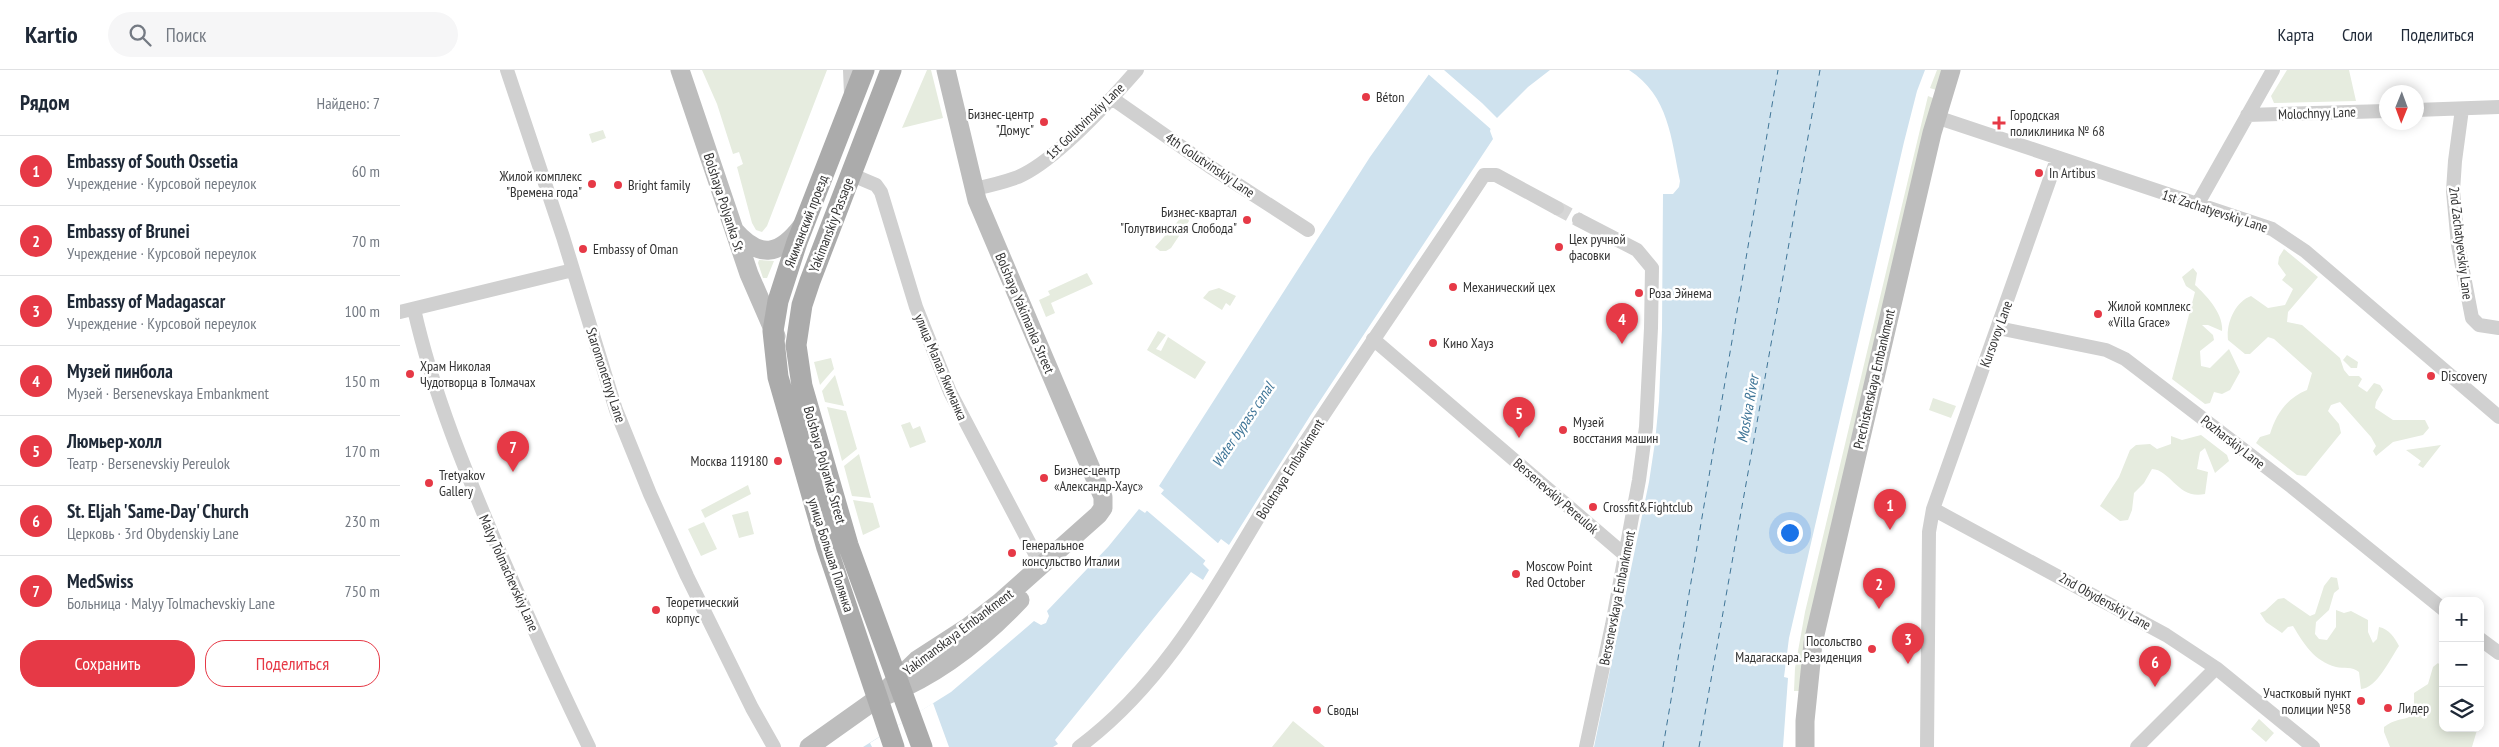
<!DOCTYPE html>
<html lang="ru">
<head>
<meta charset="utf-8">
<style>
	body { margin:0; font-family:"PT Sans Narrow",sans-serif; background:#f6f6f7; color:#1f2937 }
	.controls { position:absolute; right:15px; bottom:15px; display:grid; overflow:hidden; border-radius:10px; box-shadow:0 2px 12px #0003 }
	.controls button { width:45px; height:45px; display:grid; place-items:center; padding:0; border:0; border-bottom:1px solid #e0e1e3; background:#fff; color:#1f2937; font:25px sans-serif }
	.compass { position:absolute; left:1979px; top:15px; width:45px; height:45px; border-radius:50%; background:#fff; box-shadow:0 2px 12px #0003; rotate:181deg }
	.you { position:absolute; left:1389px; top:462px; width:18px; height:18px; margin:-12px; border:4px solid #fff; border-radius:50%; background:#1a73e8; box-shadow:0 0 0 8px #1a73e833 }
	.badge { display:grid; place-items:center; width:32px; height:32px; border-radius:50%; background:#e63946; color:#fff; font-size:16px; font-weight:700 }
	.pin { position:absolute; translate:-50% -41px; filter:drop-shadow(0 1px 2px #0008) }
	.pin::after { content:''; position:absolute; top:26px; width:18px; height:15px; background:inherit; clip-path:polygon(0 0,100% 0,50% 100%) }
	.list { margin:0; padding:0; list-style:none }
	h2 { display:flex; justify-content:space-between; align-items:center; height:65px; margin:0; padding:0 20px; font-size:21px }
	h2 small { font-size:16px; font-weight:400; color:#747a83 }
	.list li { display:grid; grid-template-columns:32px 1fr auto; gap:15px; align-items:center; box-sizing:border-box; height:70px; padding:0 20px; border-top:1px solid #e0e1e3 }
	.list b { display:block; font-size:19px; white-space:nowrap }
	.list p { margin:0; font-size:16px; white-space:nowrap; color:#747a83 }
	.list em { font-size:16px; font-style:normal; color:#747a83 }
	.actions { display:flex; gap:10px; padding:15px 20px }
	.actions a { flex:1; padding:11px 0; border:1px solid #e63946; border-radius:20px; text-align:center; font-size:18px; color:#e63946 }
	.actions .main { background:#e63946; color:#fff }
	.icon { flex:none; width:28px; height:28px; fill:none; stroke:currentColor; stroke-width:2; stroke-linecap:round; stroke-linejoin:round }
	.map { position:relative; flex:none; width:2099px; height:677px; overflow:hidden }
	header { display:flex; align-items:center; gap:30px; box-sizing:border-box; height:70px; padding:0 25px; background:#fff; border-bottom:1px solid #e0e1e3 }
	header strong { font-size:24px }
	nav { display:flex; gap:28px; margin-inline-start:auto; font-size:18px }
	.search { width:350px; height:45px; background:#f6f6f7; display:flex; align-items:center; gap:12px; box-sizing:border-box; padding:0 18px; border-radius:28px; color:#747a83; font-size:19px }
	main { display:flex }
	aside { flex:1; background:#fff }
	.map>svg:first-child { display:block }
	.green { fill:#e6ecdf }
	.water { fill:#cfe2ee }
	.pier { fill:#fff }
	.lines { fill:none; stroke-linecap:round; stroke-linejoin:round }
	.ferry { stroke:#3f7597; stroke-width:1; stroke-dasharray:6 5; stroke-linecap:butt }
	.street-tunnel { stroke:#d6d6d6; stroke-width:14; stroke-dasharray:14 7; stroke-linecap:butt }
	.street { stroke:#d0d0d0; stroke-width:14 }
	.secondary { stroke:#bdbdbd; stroke-width:19 }
	.primary { stroke:#ababab; stroke-width:21 }
	.poi-dot { fill:#e63946; stroke:#fff; stroke-width:2 }
	.labels { text-anchor:middle; stroke-width:5; stroke-linejoin:round; paint-order:stroke }
	.poi-label { font-size:14px; fill:#333; stroke:#fff; text-anchor:start }
	.street-label { font-size:14px; fill:#333; stroke:#fff }
	.water-label { font-size:15px; font-style:italic; fill:#3f7597; stroke:#fff }
</style>
</head>
<body>
<header>
<strong>Kartio</strong>
<div class="search"><svg class="icon" aria-label="search" viewBox="0 0 24 24"><circle cx="10" cy="10" r="6"/><path d="M15 15l6 6"/></svg>Поиск</div>
<nav><a>Карта</a><a>Слои</a><a>Поделиться</a></nav>
</header>
<main>
<aside>
<h2>Рядом<small>Найдено: 7</small></h2>
<ul class="list">
<li><span class="badge">1</span><div><b>Embassy of South Ossetia</b><p>Учреждение · Курсовой переулок</p></div><em>60 m</em></li>
<li><span class="badge">2</span><div><b>Embassy of Brunei</b><p>Учреждение · Курсовой переулок</p></div><em>70 m</em></li>
<li><span class="badge">3</span><div><b>Embassy of Madagascar</b><p>Учреждение · Курсовой переулок</p></div><em>100 m</em></li>
<li><span class="badge">4</span><div><b>Музей пинбола</b><p>Музей · Bersenevskaya Embankment</p></div><em>150 m</em></li>
<li><span class="badge">5</span><div><b>Люмьер-холл</b><p>Театр · Bersenevskiy Pereulok</p></div><em>170 m</em></li>
<li><span class="badge">6</span><div><b>St. Eljah 'Same-Day' Church</b><p>Церковь · 3rd Obydenskiy Lane</p></div><em>230 m</em></li>
<li><span class="badge">7</span><div><b>MedSwiss</b><p>Больница · Malyy Tolmachevskiy Lane</p></div><em>750 m</em></li>
</ul>
<div class="actions"><a class="main">Сохранить</a><a>Поделиться</a></div>
</aside>
<div class="map">
<svg width="2099" height="677" viewBox="0 0 2099 677">
	<rect width="100%" height="100%" fill="#fff"/>
	<path class="green" d="M302,0H427L367,156L362,162L356,160L352,153L337,97L343,94L339,82L333,84L317,34Z
		M527,0H531L543,48L502,58Z
		M1537,0H1543L1536,20L1530,18Z
		M1887,0H1949L1956,31L1874,33L1871,26Z
		M1528,26L1533,28L1399,621H1394L1395,598L1405,542Z
		M203,60L206,68L192,73L189,64Z
		M786,142L789,151L771,178L766,181H760L755,177Z
		M1884,179L1918,207L1888,242L1887,252L1902,255L1940,288L1944,300L1949,306H1959L1962,309L1958,316L1967,322L1974,313L1980,315L1983,320L1976,332L1975,338L1993,350H2025L2029,358L2023,365L1993,372L1976,386L1973,381L1976,376L1971,367L1940,332L1931,335L1928,341L1939,354L1941,363L1906,406L1897,405L1856,373L1860,367L1870,364C1876,344 1887,328 1907,320L1912,303L1874,269L1868,267L1850,284H1845L1828,270C1826,253 1835,232 1851,226L1868,238L1885,235L1893,219L1882,210L1886,205L1878,194L1879,187Z
		M359,190L374,191L367,208H363L358,193Z
		M1793,198L1797,203L1795,215C1806,225 1824,244 1822,261L1808,255H1802L1813,265L1814,270L1800,281L1801,296L1810,298L1829,279L1840,302L1830,320L1822,324L1814,322L1810,333L1805,334L1772,309L1795,222L1786,216L1782,207Z
		M687,203L693,214L651,233L655,243L646,247L639,230L650,225L648,221Z
		M819,218L836,226L830,236L826,233L822,240L803,228L809,221Z
		M758,261L766,265L756,279L761,281L768,267L806,292L795,309L747,280Z
		M1947,285L1958,292L1957,298H1951L1943,290Z
		M431,288L434,299L420,315L414,292Z
		M435,305L444,336L425,332L422,321Z
		M1533,328L1556,336L1551,348L1529,340Z
		M427,337L446,341L457,379L442,391Z
		M510,352L513,359L520,356L526,372L510,378L501,355Z
		M1801,365L1827,385L1829,391L1815,403L1805,378L1800,382L1797,399L1808,402L1805,424C1778,430 1771,400 1752,399L1744,413L1734,423L1732,440L1728,450L1720,451L1700,436L1719,407L1730,380L1736,375L1750,374L1757,379L1771,374V366L1782,370Z
		M2041,375L2023,398L2018,395L2021,391L2006,380Z
		M459,384L471,428L452,426L444,396Z
		M348,415L351,424L305,448L301,440Z
		M453,430L473,433L480,457L463,465Z
		M348,441L354,464L339,468L332,445Z
		M304,452L317,479L301,486L288,459Z
		M1931,507L1937,508L1939,519L1934,523L1929,540L1916,552L1915,564L1919,569L1927,570L1936,557V540L1944,543L1951,541L1968,550V562L1973,573L1977,569L1979,557C1989,559 1995,568 1999,576C1990,589 1977,618 1961,619L1959,602C1952,596 1944,599 1936,597C1914,591 1904,574 1893,556L1888,557L1882,563L1866,552L1860,543L1865,541L1878,529L1884,528L1910,546L1915,544L1924,516Z
		M2038,593L2043,598V658H2075L2077,660L2072,677H1990L1984,662V657C2006,641 2015,660 2014,623L2028,614L2033,597Z
		M1859,649L1874,663L1866,672L1851,659Z
		M893,651L925,677H872Z"/>
	<path class="water" d="M1032,0H1150L1128,17L1092,53L1090,61L1093,69L910,346L829,475L821,469L803,494L809,500L803,510L791,502L655,670L658,674L653,677H463L551,622L634,551L641,555L646,553L649,546L647,541L708,477L739,439L745,443L764,420L759,416L970,87Z
		M1229,0H1525L1517,21L1504,72L1389,568L1384,607L1388,608L1383,677H1194L1249,412L1255,372L1259,331L1262,259L1263,124H1273L1279,117L1280,111C1271,68 1269,26 1229,0Z"/>
	<path class="pier" d="M1029,0H1044L1082,33L1099,50L1094,54L1093,61L1027,3Z
		M759,422L820,475L807,492L745,439Z
		M533,633L549,677H472L470,673Z"/>
	<g class="lines">
		<path class="ferry" d="M1263,677L1378,0
			M1299,677L1420,0"/>
		<path class="street-tunnel" d="M1157,138L1179,150"/>
		<path class="street" d="M107,0L163,167L216,340L250,424L287,506L352,638L374,677
			M450,0L451,24
			M713,29L809,96L908,160
			M2062,39L2055,91L2053,121L2058,175L2072,248L2079,255L2099,258
			M2016,40L2099,37
			M1847,45L1986,41
			M1536,47L1872,159L1905,181L2099,347
			M450,104L476,115L481,122L516,237L550,322L641,495
			M574,119C588,116 604,112 618,107C656,91 709,32 737,0
			M1797,135L1873,0
			M1179,150L1237,180L1252,198L1251,258L1246,357L1239,410L1212,555L1186,677
			M14,239C33,324 67,405 101,485C129,549 158,614 189,677
			M0,242L173,200
			M1598,258L1706,280L1725,289L1892,417L2043,539
			M973,269L1225,485
			M1533,439L1766,565L1816,598L1913,677
			M2080,569L2099,583
			M679,677C773,607 822,504 883,407C948,305 1018,206 1084,105H1096L1157,138
			M1527,677L1529,462L1533,439L1657,89
			M1737,677L1816,598"/>
		<path class="secondary" d="M280,0L349,204L376,266
			M334,160C360,190 380,185 402,156
			M487,625C537,605 583,569 620,530
			M409,677L478,628L517,590L568,557L599,533L698,445L703,438V427L577,130L546,0
			M1405,677V651L1413,573L1532,63L1551,0"/>
		<path class="primary" d="M464,0L397,172L378,231L373,261L378,307L427,478L494,677
			M491,0L410,211L402,235L396,275L402,316L448,475L522,677"/>
	</g>
	<g class="poi-dot">
		<circle cx="966" cy="27" r="5"/>
		<circle cx="644" cy="52" r="5"/>
		<path d="M1596.5 45.5h5v5h5v5h-5v5h-5v-5h-5v-5h5z"/>
		<circle cx="1639" cy="103" r="5"/>
		<circle cx="192" cy="114" r="5"/>
		<circle cx="218" cy="115" r="5"/>
		<circle cx="847" cy="150" r="5"/>
		<circle cx="1159" cy="177" r="5"/>
		<circle cx="183" cy="179" r="5"/>
		<circle cx="1053" cy="217" r="5"/>
		<circle cx="1239" cy="223" r="5"/>
		<circle cx="1698" cy="244" r="5"/>
		<circle cx="1033" cy="273" r="5"/>
		<circle cx="10" cy="304" r="5"/>
		<circle cx="2031" cy="306" r="5"/>
		<circle cx="1163" cy="360" r="5"/>
		<circle cx="378" cy="391" r="5"/>
		<circle cx="644" cy="408" r="5"/>
		<circle cx="29" cy="413" r="5"/>
		<circle cx="1193" cy="437" r="5"/>
		<circle cx="612" cy="483" r="5"/>
		<circle cx="1116" cy="504" r="5"/>
		<circle cx="256" cy="540" r="5"/>
		<circle cx="1472" cy="579" r="5"/>
		<circle cx="1961" cy="631" r="5"/>
		<circle cx="1988" cy="638" r="5"/>
		<circle cx="917" cy="640" r="5"/>
	</g>
	<g class="labels">
		<g class="poi-label">
			<text x="976" y="32">Béton</text>
			<text x="634" y="49" text-anchor="end">Бизнес-центр<tspan x="634" dy="16">"Домус"</tspan></text>
			<text x="1610" y="50">Городская<tspan x="1610" dy="16">поликлиника № 68</tspan></text>
			<text x="1649" y="108">In Artibus</text>
			<text x="182" y="111" text-anchor="end">Жилой комплекс<tspan x="182" dy="16">"Времена года"</tspan></text>
			<text x="228" y="120">Bright family</text>
			<text x="837" y="147" text-anchor="end">Бизнес-квартал<tspan x="837" dy="16">"Голутвинская Слобода"</tspan></text>
			<text x="1169" y="174">Цех ручной<tspan x="1169" dy="16">фасовки</tspan></text>
			<text x="193" y="184">Embassy of Oman</text>
			<text x="1063" y="222">Механический цех</text>
			<text x="1249" y="228">Роза Эйнема</text>
			<text x="1708" y="241">Жилой комплекс<tspan x="1708" dy="16">«Villa Grace»</tspan></text>
			<text x="1043" y="278">Кино Хауз</text>
			<text x="20" y="301">Храм Николая<tspan x="20" dy="16">Чудотворца в Толмачах</tspan></text>
			<text x="2041" y="311">Discovery</text>
			<text x="1173" y="357">Музей<tspan x="1173" dy="16">восстания машин</tspan></text>
			<text x="368" y="396" text-anchor="end">Москва 119180</text>
			<text x="654" y="405">Бизнес-центр<tspan x="654" dy="16">«Александр-Хаус»</tspan></text>
			<text x="39" y="410">Tretyakov<tspan x="39" dy="16">Gallery</tspan></text>
			<text x="1203" y="442">Crossfit&amp;Fightclub</text>
			<text x="622" y="480">Генеральное<tspan x="622" dy="16">консульство Италии</tspan></text>
			<text x="1126" y="501">Moscow Point<tspan x="1126" dy="16">Red October</tspan></text>
			<text x="266" y="537">Теоретический<tspan x="266" dy="16">корпус</tspan></text>
			<text x="1462" y="576" text-anchor="end">Посольство<tspan x="1462" dy="16">Мадагаскара. Резиденция</tspan></text>
			<text x="1951" y="628" text-anchor="end">Участковый пункт<tspan x="1951" dy="16">полиции №58</tspan></text>
			<text x="1998" y="643">Лидер</text>
			<text x="927" y="645">Своды</text>
		</g>
		<g class="street-label">
			<text transform="translate(1917 43) rotate(-2)" y="5">Molochnyy Lane</text>
			<text transform="translate(685 51) rotate(-44)" y="5">1st Golutvinskiy Lane</text>
			<text transform="translate(810 95) rotate(34)" y="5">4th Golutvinskiy Lane</text>
			<text transform="translate(324 132) rotate(72)" y="5">Bolshaya Polyanka St</text>
			<text transform="translate(1815 141) rotate(18)" y="5">1st Zachatyevskiy Lane</text>
			<text transform="translate(406 151) rotate(-69)" y="5">Якиманский проезд</text>
			<text transform="translate(431 155) rotate(-69)" y="5">Yakimanskiy Passage</text>
			<text transform="translate(2061 173) rotate(83)" y="5">2nd Zachatyevskiy Lane</text>
			<text transform="translate(625 243) rotate(67)" y="5">Bolshaya Yakimanka Street</text>
			<text transform="translate(1596 264) rotate(-70)" y="5">Kursovoy Lane</text>
			<text transform="translate(541 297) rotate(67)" y="5">улица Малая Якиманка</text>
			<text transform="translate(206 305) rotate(72)" y="5">Staromonetnyy Lane</text>
			<text transform="translate(1474 309) rotate(-77)" y="5">Prechistenskaya Embankment</text>
			<text transform="translate(1833 372) rotate(38)" y="5">Pozharskiy Lane</text>
			<text transform="translate(425 395) rotate(74)" y="5">Bolshaya Polyanka Street</text>
			<text transform="translate(890 399) rotate(-58)" y="5">Bolotnaya Embankment</text>
			<text transform="translate(1156 426) rotate(41)" y="5">Bersenevskiy Pereulok</text>
			<text transform="translate(431 485) rotate(72)" y="5">улица Большая Полянка</text>
			<text transform="translate(109 503) rotate(66)" y="5">Malyy Tolmachevskiy Lane</text>
			<text transform="translate(1217 528) rotate(-79)" y="5">Bersenevskaya Embankment</text>
			<text transform="translate(1705 531) rotate(29)" y="5">2nd Obydenskiy Lane</text>
			<text transform="translate(558 562) rotate(-37)" y="5">Yakimanskaya Embankment</text>
		</g>
		<g class="water-label">
			<text transform="translate(1348 339) rotate(-80)" y="5">Moskva River</text>
			<text transform="translate(843 355) rotate(-56)" y="5">Water bypass canal</text>
		</g>
	</g>
</svg>
<div class="controls">
<button>+</button>
<button>−</button>
<button><svg class="icon" aria-label="layers" viewBox="0 0 24 24"><path d="M12 4l9 5-9 5-9-5zM3 14l9 5 9-5"/></svg></button>
</div>
<svg class="compass" viewBox="-18 -18 36 36"><path d="M0-13l5 13h-10z" fill="#e53935"/><path d="M0 13l5-13h-10z" fill="#747a83"/></svg>
<div class="you"></div>
<div class="pin badge" style="left:1490px;top:460px">1</div>
<div class="pin badge" style="left:1479px;top:539px">2</div>
<div class="pin badge" style="left:1508px;top:594px">3</div>
<div class="pin badge" style="left:1222px;top:274px">4</div>
<div class="pin badge" style="left:1119px;top:368px">5</div>
<div class="pin badge" style="left:1755px;top:617px">6</div>
<div class="pin badge" style="left:113px;top:402px">7</div>
</div>
</main>
</body>
</html>
